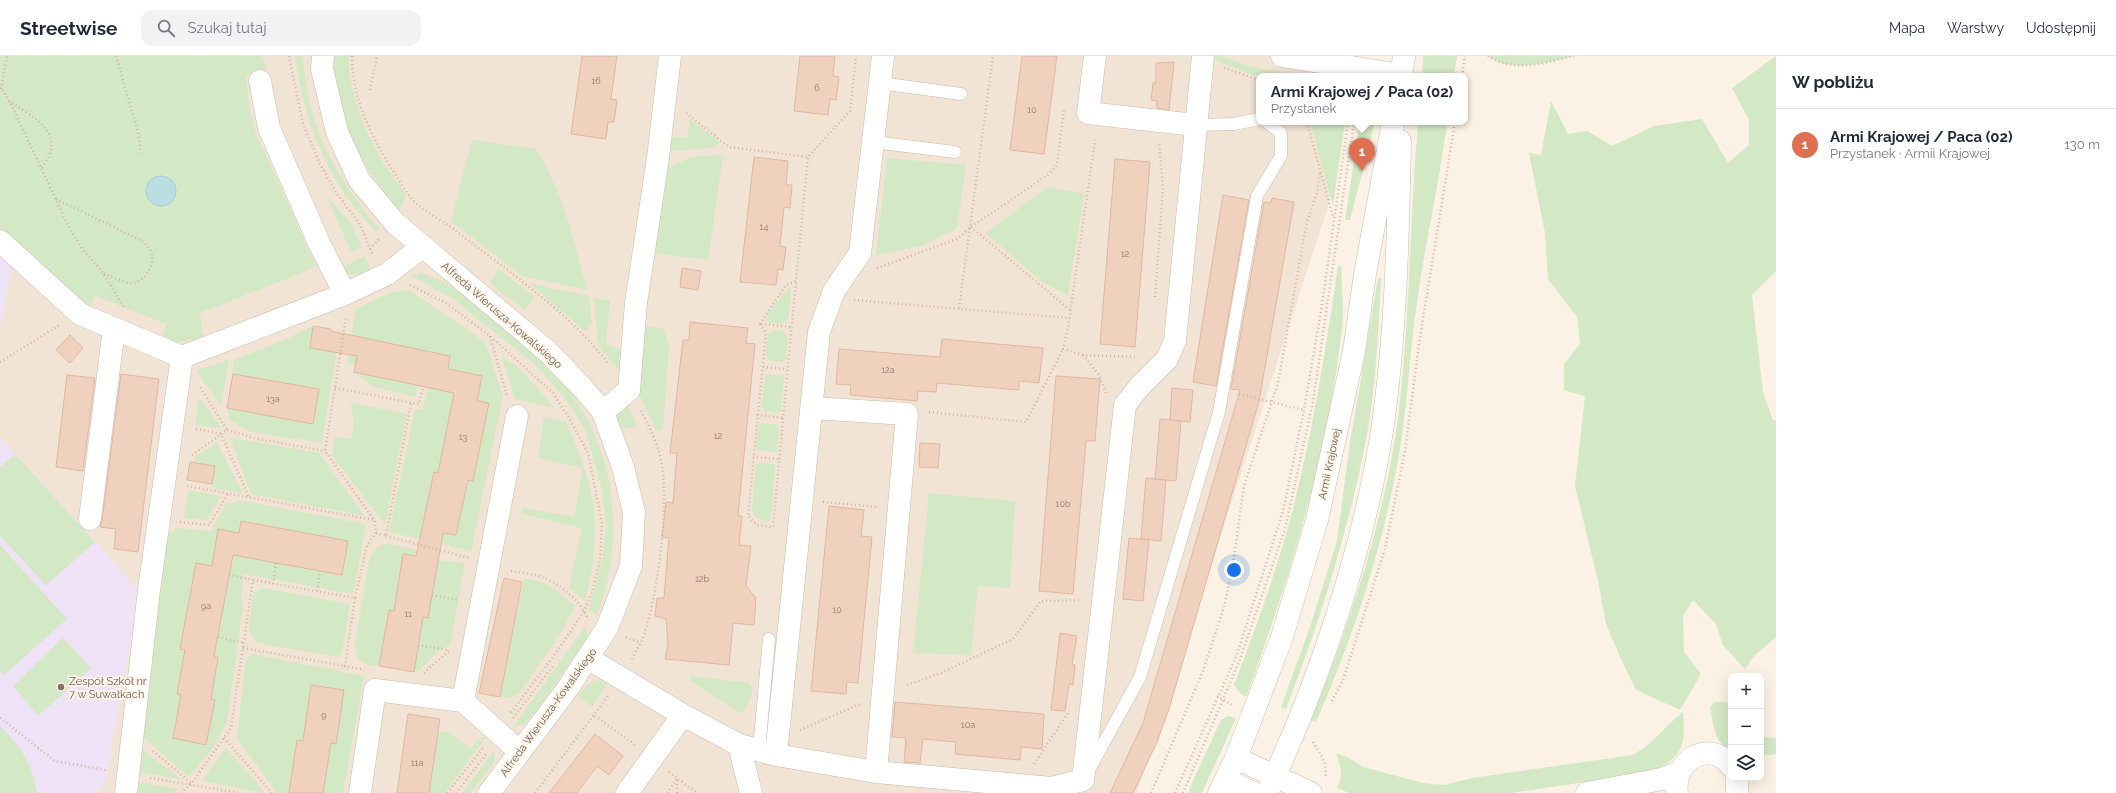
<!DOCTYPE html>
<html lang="pl">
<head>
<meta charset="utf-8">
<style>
	body { margin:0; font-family:Raleway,sans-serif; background:#f2f2f3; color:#1f2937 }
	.controls { position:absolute; right:12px; bottom:12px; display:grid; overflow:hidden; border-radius:8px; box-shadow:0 4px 16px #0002 }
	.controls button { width:36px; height:36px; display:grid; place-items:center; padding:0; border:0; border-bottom:1px solid #e0e1e3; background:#fff; color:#1f2937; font:20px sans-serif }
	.you { position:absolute; left:1234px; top:514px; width:14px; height:14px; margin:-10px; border:3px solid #fff; border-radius:50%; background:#1a73e8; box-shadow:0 0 0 6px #1a73e833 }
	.badge { display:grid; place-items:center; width:26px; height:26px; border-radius:50%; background:#de6f51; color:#fff; font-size:13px; font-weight:700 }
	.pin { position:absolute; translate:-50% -33px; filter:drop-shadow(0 1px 2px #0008) }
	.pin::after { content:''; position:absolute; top:21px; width:14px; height:12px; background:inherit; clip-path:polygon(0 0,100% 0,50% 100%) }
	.popup { position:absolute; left:1256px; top:17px; width:212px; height:52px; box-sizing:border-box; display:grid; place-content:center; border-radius:8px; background:#fff; filter:drop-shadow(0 1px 3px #0005); font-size:13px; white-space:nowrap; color:#747a83 }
	.popup b { font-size:15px; color:#1f2937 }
	.popup::after { content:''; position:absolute; left:50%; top:100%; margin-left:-8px; border:8px solid transparent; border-top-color:#fff }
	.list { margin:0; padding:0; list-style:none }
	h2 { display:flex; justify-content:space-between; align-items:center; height:52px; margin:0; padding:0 16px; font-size:17px }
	h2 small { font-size:13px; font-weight:400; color:#747a83 }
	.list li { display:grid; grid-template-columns:26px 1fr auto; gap:12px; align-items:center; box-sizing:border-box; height:72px; padding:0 16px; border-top:1px solid #e0e1e3 }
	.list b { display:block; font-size:15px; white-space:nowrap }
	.list p { margin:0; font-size:13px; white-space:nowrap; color:#747a83 }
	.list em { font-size:13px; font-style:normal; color:#747a83 }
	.icon { flex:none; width:22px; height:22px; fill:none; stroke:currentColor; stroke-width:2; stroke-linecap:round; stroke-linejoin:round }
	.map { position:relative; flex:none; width:1776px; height:737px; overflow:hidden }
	header { display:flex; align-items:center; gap:24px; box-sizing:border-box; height:56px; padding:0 20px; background:#fff; border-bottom:1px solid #e0e1e3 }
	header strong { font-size:19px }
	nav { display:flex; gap:22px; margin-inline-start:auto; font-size:14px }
	.search { width:280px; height:36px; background:#f2f2f3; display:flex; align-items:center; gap:10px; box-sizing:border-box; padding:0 14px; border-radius:12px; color:#747a83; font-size:15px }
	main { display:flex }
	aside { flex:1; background:#fff }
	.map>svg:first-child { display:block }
	.residential { fill:#f2e4d4 }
	.education { fill:#efe2f7 }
	.green { fill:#d3e8c4 }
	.water { fill:#bbdee3; stroke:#a1cdd4 }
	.building { fill:#efd1be; stroke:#e0b7a0 }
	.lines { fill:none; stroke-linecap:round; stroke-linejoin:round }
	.lane-casing { stroke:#ccbaac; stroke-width:13 }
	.street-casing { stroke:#ccbaac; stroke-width:23 }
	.secondary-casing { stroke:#d0bcac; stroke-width:23 }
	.path { stroke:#d3b4a1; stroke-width:2.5; stroke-dasharray:1 3; stroke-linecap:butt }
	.lane { stroke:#fff; stroke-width:12 }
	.street { stroke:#fff; stroke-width:22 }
	.secondary { stroke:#fff; stroke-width:22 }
	.education-dot { fill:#8d6e63; stroke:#fef6eb; stroke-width:1.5 }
	.labels { text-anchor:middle; stroke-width:4; stroke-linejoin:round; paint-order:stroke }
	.number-label { font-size:9px; fill:#917768 }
	.street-label { font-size:11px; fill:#72594c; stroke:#fef6eb }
	.education-label { font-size:11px; fill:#785e54; stroke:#fef6eb; text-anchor:start }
</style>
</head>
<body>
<header>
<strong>Streetwise</strong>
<div class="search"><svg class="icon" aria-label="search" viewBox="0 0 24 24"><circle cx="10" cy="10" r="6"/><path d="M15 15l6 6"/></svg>Szukaj tutaj</div>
<nav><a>Mapa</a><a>Warstwy</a><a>Udostępnij</a></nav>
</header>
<main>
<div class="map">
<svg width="1776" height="737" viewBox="0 0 1776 737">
	<rect width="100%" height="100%" fill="#fbf2e5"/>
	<path class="residential" d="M0,0H1352L1350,20H1259V66H1343L1333,135L1137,737H0Z"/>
	<path class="education" d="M0,200L12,211L0,270Z
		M0,381L140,535L105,727L97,737H0Z"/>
	<path class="green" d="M0,0H262L267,14L246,19L250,57L257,81L281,131L312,203L317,209L299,218L200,257L203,281L174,287L161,283L166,268L95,240L88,255L0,178Z
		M295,0H303C307,70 335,120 379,173L378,175H375C363,161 350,147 341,132C316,94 301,45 295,0Z
		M331,0H348C350,39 364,75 384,108C388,115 403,132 405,138C407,144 402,149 399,154C372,122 347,87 338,45C335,31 333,15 331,0Z
		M1220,0L1256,12L1301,20L1259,21L1212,3Z
		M1423,0H1457L1454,20H1422Z
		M1488,0H1574C1547,6 1514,18 1488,0Z
		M1776,0V215L1752,239L1763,336L1773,364L1776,365V581L1754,600L1745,613L1723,589L1716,568L1693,544L1683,560L1684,596L1701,618L1680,654L1636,634L1620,601L1606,568L1598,525L1575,430L1585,340L1564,334V308L1580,288L1577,261L1548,223L1545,177L1529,97L1541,99L1551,45L1568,78L1587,75L1612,90L1654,70L1702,63L1728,107L1749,89V64L1732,32Z
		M690,63L719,85V89L712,92L668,95L670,80L687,82Z
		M1310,66L1345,67L1333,149L1313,76Z
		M1360,66H1375L1350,164H1345Z
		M1418,66H1447C1440,124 1426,182 1418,240C1409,296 1408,353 1397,409C1381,497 1352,584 1316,666L1311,664C1350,569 1387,455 1399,354C1410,259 1410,162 1418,66Z
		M472,84L536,93C563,135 574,186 587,234L522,220L451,165Z
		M723,99L708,204L653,197L667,112L694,100Z
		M887,102L966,109L957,172L922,190L876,199Z
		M1047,131L1084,138L1068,239L1041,225L986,177Z
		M326,139L352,169L362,192L351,196Z
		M365,200L371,214C359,219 350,222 340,212Z
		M1338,210L1342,211C1340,231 1345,251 1342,272C1328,398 1290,522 1246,641L1240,637L1234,629C1254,578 1272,527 1287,475C1311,388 1325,299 1338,210Z
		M499,213L535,241L525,253H523L490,227Z
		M421,217C451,225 479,251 503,272C526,291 550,310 569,334C617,398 625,485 597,559L589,554L602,505L606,470L602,433L585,373L560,336L532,306L453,243L411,219Z
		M1378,222H1381C1378,278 1376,334 1365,389C1347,479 1319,567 1286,653L1281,651L1310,571L1337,485L1349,393Z
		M529,227L589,240L592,268L585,275Z
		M788,232H791L789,262L782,268L767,266V259Z
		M409,234L485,286L503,340L471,495L389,476L415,353L422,354L428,332L419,330L415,341L374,331L354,316L356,308L348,307L355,253L391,236Z
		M594,241L610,245L606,288L621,294L618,314L598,289Z
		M313,270L310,292L327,295L338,287L322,387L248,375L230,364L227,352L234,304L282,285Z
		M646,270L664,273L669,289L663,373L656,374L636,332Z
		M773,274L783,275L788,281L786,304L783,306L770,305L766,299L768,279Z
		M501,299L521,314L555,352L515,343Z
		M229,304L221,349L197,317L200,313Z
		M767,318L782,319L784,322L781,354L778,357L765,355L761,350L765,320Z
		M624,339L637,370L621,373L615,360Z
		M199,341L222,372L195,369Z
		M351,347L407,358L385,468L332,400L335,380L351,383L354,368Z
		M544,361L566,366C596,432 604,474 585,545L569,532L582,472L521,458L522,452L574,461L583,412L538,402Z
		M762,367L777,369L779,372L777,395L774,396L758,394L756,392L759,369Z
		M230,382L319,397L365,460L251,438Z
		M217,387L243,437L213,432L212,428L215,410L195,406V401Z
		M15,398L95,486L46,529L0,480V411Z
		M758,407L774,408L775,410L771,463L768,465C759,464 756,463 752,454L756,408Z
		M189,434L221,440L207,464L184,462Z
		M929,437L1015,445L1010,532L978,530L971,599L913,597Z
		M238,444L366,468L353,538L244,518L241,541L243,550L227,665L218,685L189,721L141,679L162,510L168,478L178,472L211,475L226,447H235Z
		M386,487L413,493L438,504L465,507L450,589L436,597L419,615L414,616L423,561H428L438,504L403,498L394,555L388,554L379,610L368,609L358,603L355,589L370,500L377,492Z
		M0,489L67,563L4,619L0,614Z
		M524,522C547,525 558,535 575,550L562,575L520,637L508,642L500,641Z
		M264,532L350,548L342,597L339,601L258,587L249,575L253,537Z
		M585,571L588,581L534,658L524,668L513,671Z
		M63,582L91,612L38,660L13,630Z
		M254,598L364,620L343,737H277L237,682L246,603Z
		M692,620L749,627C757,637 747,649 742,658L689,624Z
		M596,624L608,626L592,651L578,640L588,628Z
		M1714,646H1726L1731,649V695C1713,686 1714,668 1710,651Z
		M1683,656C1686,690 1683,702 1650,716L1512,737H1349L1337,732C1344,719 1340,710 1336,697L1349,702L1363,711L1423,727L1444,729L1472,722L1633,699C1653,688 1665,670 1683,656Z
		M1228,660L1236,662L1202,737H1189L1190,731L1221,664Z
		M0,670C21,692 32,706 37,737H0Z
		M446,676L457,682L470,693L480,682L487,680L444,737H429L438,677Z
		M1761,681L1776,682V698L1761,700Z
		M139,691L181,723L135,716Z
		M226,692L265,737L202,725Z
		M495,694L494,707L474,733L471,737H462Z
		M135,725L178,733L173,737H131Z"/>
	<path class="water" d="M146 135a15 15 0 1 1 30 0a15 15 0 1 1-30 0Z"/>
	<path class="building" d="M582,0H617L611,43L617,44L614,66H608L606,83L571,78Z
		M800,0H835L833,20L839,21L836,44L830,43L828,59L794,55Z
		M1022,0H1057L1044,98L1010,94Z
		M1174,6L1169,54L1157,52V45L1151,44L1153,27H1156V7Z
		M754,101L788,105L786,129H792L790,152L784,151L780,190L786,191L783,214L778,213L776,229L740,226Z
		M1115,103L1150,106L1135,291L1100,288Z
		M1223,139L1249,144L1216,330L1193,326Z
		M1272,142L1294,146L1259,345L1169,653L1157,686L1133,737H1110L1143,667L1240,334L1231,333L1264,146L1271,147Z
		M682,212L701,215L698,234L680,231Z
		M690,266L748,272L746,287L755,288L738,460H742L739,489L751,490L746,530L756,542L754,569L733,567L729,609L665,603L668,588L666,563L655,560L657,542H664L669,482L662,481L666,446L673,447L677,397H670L683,284H689Z
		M313,270L331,273V275L450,300L448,313L482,320L477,345L489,347L473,425L468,424L456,479L443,477L428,562L423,561L414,616L379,610L389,554L394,555L403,498L416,500L434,416L438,417L454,337L354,316L357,300L310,292Z
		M70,279L83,292L70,307L56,294Z
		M942,283L1043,292L1039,327L1019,325V334L937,327L936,336L918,335L917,345L850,339L851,329L836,328L839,293L940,301Z
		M121,318L159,323L138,496L114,493L116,473L100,471L102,465Z
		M233,318L319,333L313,368L227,352Z
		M67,319L95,322L83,415L56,411Z
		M1056,320L1100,323L1095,385H1086L1073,538L1039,535Z
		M1172,332L1193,334L1190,366L1170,364Z
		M1160,363L1181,365L1176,425L1155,423Z
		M920,387L940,388L938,412L919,411Z
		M190,406L215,410L212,428L187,424Z
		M1146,422L1166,424L1161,485L1141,483Z
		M829,450L864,454L861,480L872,481L858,627L847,626L846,638L811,635Z
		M241,465L348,485L342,519L233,499L214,600L218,601L211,643L215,644L206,689L173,682L181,639L177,638L185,594L180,593L196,507L212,510L218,473L239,477Z
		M1129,482L1149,484L1143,545L1123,543Z
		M504,522L522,526L500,641L479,637Z
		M1060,577L1077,580L1072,609H1075L1073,629L1069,628L1065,655L1051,654Z
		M311,629L344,634L336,688L331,687L323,737H289L297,684L303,685Z
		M895,646L1044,658L1042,693L1021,691L1020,704L955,698L956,686L923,683L920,707L904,706L906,682L892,681Z
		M408,658L440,663L429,737H397Z
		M595,678L623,700L609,719L597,710L577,737H549Z"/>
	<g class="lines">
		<g class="lane-casing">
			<path id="lane" d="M880,27L961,38
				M1195,69L1234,68L1259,63
				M873,86L955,96
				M759,694L769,583
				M1090,712L1140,621L1219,356L1257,140L1281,100V77L1267,66"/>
		</g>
		<g class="street-casing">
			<path id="street" d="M1095,0L1088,57L1195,69
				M1282,0L1401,19
				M260,25L269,72L319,187L345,238
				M0,185L80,258L182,301L345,238L387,218L422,191
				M812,352L907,358L876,716
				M603,356L629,334L636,247L658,102L670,0
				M90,463L114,272
				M589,603L683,659L739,689L776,699L876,716L1052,732L1083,724L1125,349L1140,330L1167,303L1175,285L1203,0
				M463,645L520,696
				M739,689L751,737
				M776,699L819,276L834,235L860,197L883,0
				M1236,702L1311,737
				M1226,724L1253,737
				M126,737L149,534L182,301
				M360,737L375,634L463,645L517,360
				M627,737L683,659
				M1587,737L1662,723L1679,716
				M1677,737C1672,705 1710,682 1731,710
				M1737,737V722"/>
		</g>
		<g class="secondary-casing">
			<path id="secondary" d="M323,0L322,13L337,76L359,124L395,167L547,295L581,330L603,356L623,411L634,456L631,510L607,572L568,632L489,737
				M1401,20L1404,0
				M1219,737L1236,702L1282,581L1317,464L1354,295L1365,218L1393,66
				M1267,737C1319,627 1363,495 1382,375C1396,279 1398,181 1400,85"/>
		</g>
		<path class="path" d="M116,0L138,76L141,97
			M289,0L303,68L320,108L337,138L360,168L373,200
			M352,0C352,45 373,84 397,121C402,129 407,138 414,145C424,156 444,165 456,175C509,216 567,255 609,308
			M1488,0C1514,18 1547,6 1574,0
			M1224,12L1259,24
			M1462,20L1465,0
			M0,31L9,44L70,173L83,194L101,214L124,251
			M1,33L7,0
			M370,34L377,0
			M9,45C33,61 70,78 41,112
			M686,57L729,91L808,101L850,55L856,0
			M1307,66L1333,161
			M56,143L142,185C146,189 152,193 152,199C154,211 144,226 132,227C124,227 111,220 102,217
			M971,171L1070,254
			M370,193L380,182
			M877,212L957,183L971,171L1049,118L1057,109L1064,54
			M410,229L446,247L490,280L553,337L571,365L588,397L602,467L600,504L592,537L584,555L558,594L510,658
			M1155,241L1163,132L1159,86
			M854,244L1070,262
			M959,252L993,0
			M760,268L766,277L748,460L757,469L773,471L796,225
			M760,268L786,229L796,225L808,101
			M761,268L791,271
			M490,280L507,340
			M1083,299L1063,293L1068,272L1095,84
			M0,306L60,269
			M763,311L787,313
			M335,332L419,348L423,331
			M1106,337L1099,319L1083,299L1136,301
			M1239,338L1304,354
			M929,356L1026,366L1063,293
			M757,359L783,362
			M196,373L221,378L249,441
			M227,374L254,382L325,395
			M192,399L227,374L200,331
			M753,401L778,403
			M187,430L374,464
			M823,446L878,451
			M180,466L209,469L228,438
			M376,477L386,480L411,346
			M386,480L469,502
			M511,515C522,517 535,518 545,522C561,529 580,545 587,561
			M229,519L253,524
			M273,528L276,507
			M317,535L320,515
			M432,539L459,544
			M355,542L345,610L364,614
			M218,581L244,587
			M626,581L641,587
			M418,589L449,594
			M243,592L345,610
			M632,603C634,598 638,592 641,587C657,549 669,450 662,410C660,392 648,368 640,353
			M424,617L449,595
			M907,629L941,617L1013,583L1041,545L1080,544
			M1217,640L1232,649
			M1332,645L1343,624L1385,493L1405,395L1419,288L1455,66
			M595,660L635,689
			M0,662L55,705L106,714
			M513,662L553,610
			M800,674L860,648
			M224,682L272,737
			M1313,686L1325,706L1326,721
			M153,695L191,727
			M1034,708L1068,657
			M669,716L697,737
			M150,722L240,737
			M677,724V737
			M181,737L191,728L231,672L253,524L355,542L367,489L376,477L375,465L325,395L346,261
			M447,737L483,692
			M456,737L488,696
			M535,737L609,639
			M667,737L677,723
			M1151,737L1203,615L1225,548L1233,508L1244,430L1278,327L1306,170L1317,136L1320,116
			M1175,737L1236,601L1283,455L1304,354L1321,255L1348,66
			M1183,737L1239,606L1285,473L1313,346L1354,66"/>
		<use href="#lane" class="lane"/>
		<use href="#street" class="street"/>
		<use href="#secondary" class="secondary"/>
	</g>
	<circle class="education-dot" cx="61" cy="631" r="4"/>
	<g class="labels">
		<g class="number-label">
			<text x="596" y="28">16</text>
			<text x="817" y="35">6</text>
			<text x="1032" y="57">10</text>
			<text x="764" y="174">14</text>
			<text x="1125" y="201">12</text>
			<text x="888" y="317">12a</text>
			<text x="273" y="346">13a</text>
			<text x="718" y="383">12</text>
			<text x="463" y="384">13</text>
			<text x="1063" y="451">10b</text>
			<text x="702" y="526">12b</text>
			<text x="206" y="553">9a</text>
			<text x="837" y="557">10</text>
			<text x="408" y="561">11</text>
			<text x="324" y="662">9</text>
			<text x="968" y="672">10a</text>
			<text x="417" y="710">11a</text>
		</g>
		<g class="street-label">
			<text transform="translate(502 259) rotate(41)" y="4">Alfreda Wierusza-Kowalskiego</text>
			<text transform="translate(1329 408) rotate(-78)" y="4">Armii Krajowej</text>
			<text transform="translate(548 656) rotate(-54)" y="4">Alfreda Wierusza-Kowalskiego</text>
		</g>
		<g class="education-label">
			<text x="69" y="629">Zespół Szkół nr<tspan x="69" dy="13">7 w Suwałkach</tspan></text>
		</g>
	</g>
</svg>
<div class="controls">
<button>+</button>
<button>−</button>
<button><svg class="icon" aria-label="layers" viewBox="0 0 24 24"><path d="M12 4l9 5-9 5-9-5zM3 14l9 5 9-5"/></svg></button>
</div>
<div class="you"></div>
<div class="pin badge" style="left:1362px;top:115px">1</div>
<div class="popup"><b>Armi Krajowej / Paca (02)</b>Przystanek</div>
</div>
<aside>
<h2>W pobliżu<small></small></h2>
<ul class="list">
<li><span class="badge">1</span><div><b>Armi Krajowej / Paca (02)</b><p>Przystanek · Armii Krajowej</p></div><em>130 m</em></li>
</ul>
</aside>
</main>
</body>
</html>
